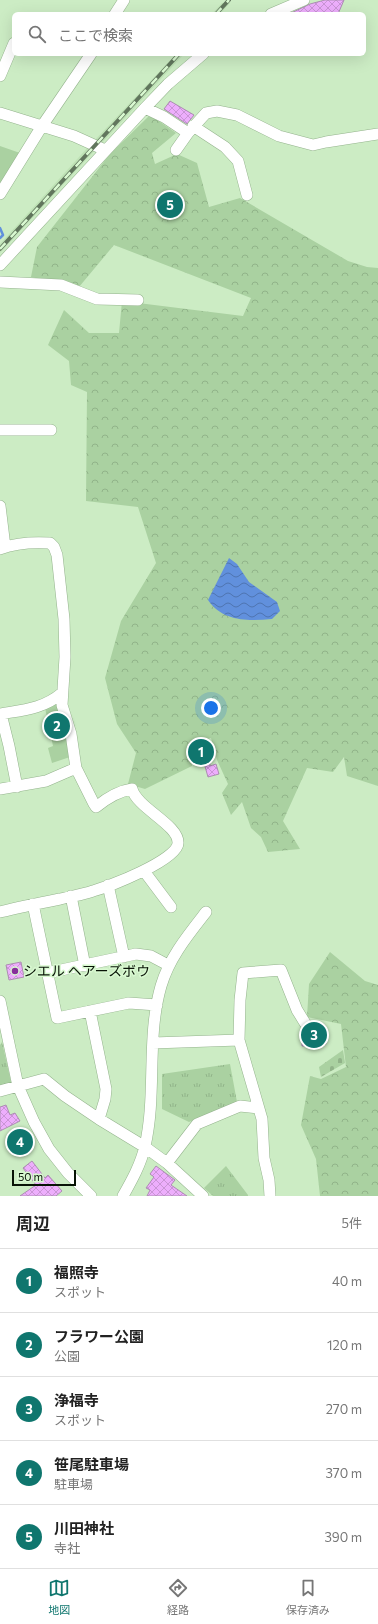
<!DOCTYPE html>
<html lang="ja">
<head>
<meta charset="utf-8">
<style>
	body { margin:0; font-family:Commissioner,"Noto Sans JP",sans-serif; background:#f6f6f6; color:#222 }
	.scale { position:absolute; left:12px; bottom:10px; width:64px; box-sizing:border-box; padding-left:4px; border:2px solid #081306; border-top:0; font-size:11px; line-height:14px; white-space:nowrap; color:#081306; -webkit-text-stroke:3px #d9f9d1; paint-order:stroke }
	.you { position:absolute; left:211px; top:708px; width:14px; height:14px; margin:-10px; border:3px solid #fff; border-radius:50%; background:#1a73e8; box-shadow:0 0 0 6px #1a73e833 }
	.badge { display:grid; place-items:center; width:26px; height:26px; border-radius:50%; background:#0f766e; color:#fff; font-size:13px; font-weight:700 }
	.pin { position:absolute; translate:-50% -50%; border:2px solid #fff; box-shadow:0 1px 4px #0006 }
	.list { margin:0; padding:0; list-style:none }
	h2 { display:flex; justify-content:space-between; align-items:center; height:52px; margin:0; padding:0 16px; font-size:17px }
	h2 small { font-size:13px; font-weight:400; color:#767676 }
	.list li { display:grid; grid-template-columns:26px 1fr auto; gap:12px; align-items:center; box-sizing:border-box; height:64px; padding:0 16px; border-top:1px solid #e0e0e0 }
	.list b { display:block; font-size:15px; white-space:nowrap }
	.list p { margin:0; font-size:13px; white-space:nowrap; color:#767676 }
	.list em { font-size:13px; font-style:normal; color:#767676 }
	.icon { flex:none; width:22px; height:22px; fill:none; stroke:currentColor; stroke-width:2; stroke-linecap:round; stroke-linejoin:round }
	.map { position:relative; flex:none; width:378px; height:1196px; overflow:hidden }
	.search { position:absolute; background:#fff; box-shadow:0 4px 16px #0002; left:12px; right:12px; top:12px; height:44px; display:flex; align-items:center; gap:10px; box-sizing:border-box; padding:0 14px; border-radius:6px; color:#767676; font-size:15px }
	.sheet { height:372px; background:#fff }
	nav { display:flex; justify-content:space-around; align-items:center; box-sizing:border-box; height:56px; border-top:1px solid #e0e0e0; background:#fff; font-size:11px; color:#767676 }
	nav a { display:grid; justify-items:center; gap:2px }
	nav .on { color:#0f766e }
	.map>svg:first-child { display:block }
	.built { fill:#bee2b5 }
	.grass { fill:url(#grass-tufts) }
	.forest { fill:url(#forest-crowns) }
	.cemetery { fill:url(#cemetery-stones) }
	.green { fill:#aad1a1 }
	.water { fill:url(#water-waves) }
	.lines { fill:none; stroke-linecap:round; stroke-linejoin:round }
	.stream { stroke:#6190dd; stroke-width:2.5 }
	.building { fill:url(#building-cross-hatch); stroke:#ac8eb2 }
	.minor-casing { stroke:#94b38d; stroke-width:12 }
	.minor { stroke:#fff; stroke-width:11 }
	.rail-casing { stroke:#61765d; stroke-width:4 }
	.rail { stroke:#d9f9d1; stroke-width:2.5; stroke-dasharray:8; stroke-linecap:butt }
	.poi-dot { fill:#882f9b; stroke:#d9f9d1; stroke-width:1.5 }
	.labels { text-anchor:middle; stroke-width:3; stroke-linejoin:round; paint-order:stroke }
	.poi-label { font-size:14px; fill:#081306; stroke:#d9f9d1; text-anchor:start }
</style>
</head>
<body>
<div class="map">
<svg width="378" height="1196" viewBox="0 0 378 1196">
	<defs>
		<pattern id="grass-tufts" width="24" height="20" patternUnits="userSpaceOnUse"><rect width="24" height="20" fill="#aad1a1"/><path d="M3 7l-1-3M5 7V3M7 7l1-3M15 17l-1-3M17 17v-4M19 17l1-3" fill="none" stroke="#91b389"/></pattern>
		<pattern id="forest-crowns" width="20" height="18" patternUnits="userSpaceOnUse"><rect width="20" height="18" fill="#aad1a1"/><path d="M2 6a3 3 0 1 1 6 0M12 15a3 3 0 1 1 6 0" fill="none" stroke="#91b389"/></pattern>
		<pattern id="cemetery-stones" width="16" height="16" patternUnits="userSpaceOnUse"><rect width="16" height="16" fill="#aad1a1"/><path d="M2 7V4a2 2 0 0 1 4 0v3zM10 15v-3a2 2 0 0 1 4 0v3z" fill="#91b389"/></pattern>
		<pattern id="water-waves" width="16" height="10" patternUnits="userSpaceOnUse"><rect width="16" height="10" fill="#6190dd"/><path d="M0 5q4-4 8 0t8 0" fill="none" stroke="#4e74b1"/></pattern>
		<pattern id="building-cross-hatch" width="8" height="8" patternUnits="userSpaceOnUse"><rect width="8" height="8" fill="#edaefc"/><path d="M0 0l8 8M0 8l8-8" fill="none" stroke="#ca95d6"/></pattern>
	</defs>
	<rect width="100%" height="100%" fill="#ccecc4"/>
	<path class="built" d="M222,3H230L220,14H212Z
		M176,54H184L101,144L94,141Z
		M89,146L96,149L0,253V244Z"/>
	<path class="grass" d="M2,1042L11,1082L0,1087V1045Z
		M230,1064L237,1102L189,1122L162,1109V1074Z
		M226,1166L248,1195V1196H213L204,1188Z"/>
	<path class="forest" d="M150,115L176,133L152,153L155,164L177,154L197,163L209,207L240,198L348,261L367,267L378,268V786L347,776L344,757L333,772L307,768L283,821L300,849L268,852L261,837L251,828L242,802L231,815L222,793L228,784L217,760L211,738L189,745L192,766L145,789L128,784L136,753L117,724L105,678L121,621L156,563L138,507L86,501L87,392L71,385L69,361L48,345L64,310L89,333H119L122,301L243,316L251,298L114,245L79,287L31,277L37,247L110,154Z
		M330,952L365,981L378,985V1196H320L316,1159L301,1125L310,1076L321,1079L346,1067L341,1024L307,1017L309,984Z"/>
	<path class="cemetery" d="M343,1050L345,1063L321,1077L319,1067Z"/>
	<path class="green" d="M0,146L20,153L0,183Z
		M58,699L73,756L52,763L48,748L53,746L45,708Z"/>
	<path class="water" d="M229,558L237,564L249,582L277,602L280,611L272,619C248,621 223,622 208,600Z"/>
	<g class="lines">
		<path class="stream" d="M0,228L3,235L0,238"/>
	</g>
	<path class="building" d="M325,0H344L338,14H289L310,4Z
		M170,101L194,115L187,124L164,109Z
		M208,742L210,766L216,764L219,774L208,777L202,756L193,757L192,748L200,747V743Z
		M21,962L24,977L9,980L6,965Z
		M325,1029L326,1044L302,1046V1030Z
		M6,1105L10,1115L15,1113L20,1121L0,1131V1107Z
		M32,1161L45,1178L48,1175L62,1191L56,1196H20L36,1185L23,1168Z
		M156,1166L175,1180L171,1185L187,1196H147L150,1190L146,1188L154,1177L150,1174Z"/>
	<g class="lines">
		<g class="minor-casing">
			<path id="minor" d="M115,14L124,0
				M271,14L304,0
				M0,76L14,43
				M145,108L164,117L188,133L206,113L217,111L237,115L279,136L313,145L326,142L378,134
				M0,113L74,136L105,150
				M193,126L225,147L238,161L247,195
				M176,150L188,133
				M0,194L42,126L91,54
				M0,265L145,108L168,84L203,54
				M0,282L61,285L97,299L138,300
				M0,430H51
				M0,506L5,547
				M0,549C15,543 34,542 50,543L54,547L57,555L64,619L65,657L62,705L71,734L76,768L94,804L96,807C107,798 118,791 132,789C137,808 179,825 178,843C178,860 108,887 93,891C82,895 71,896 60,899C40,903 20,907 0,912
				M0,714C23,710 43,709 62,693
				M1,714L9,746L17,787
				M0,789L46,781L76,768
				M144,871L171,907
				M108,885L124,957
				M71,896L85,966
				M33,904L57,1018L129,1003L157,1005
				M47,973L136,954L151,956L168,965
				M0,1001L18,1086L34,1122L49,1149L68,1173L91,1196
				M90,1011L106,1089L105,1099L99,1119
				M153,1043L239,1040
				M0,1091L44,1079L65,1096L99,1119L145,1147L167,1163L203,1196
				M167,1163L197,1124L240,1106L258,1108
				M123,1196C132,1180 141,1164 145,1146C157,1094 146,1038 161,986C169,958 188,935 206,912
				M270,1196L269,1180L264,1158L262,1119L239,1040L240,1000L243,973L281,970L297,1010L305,1023"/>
		</g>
		<use href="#minor" class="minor"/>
		<g class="rail-casing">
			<path id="rail" d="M216,14L229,0
				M0,249L179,54"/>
		</g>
		<use href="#rail" class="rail"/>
	</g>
	<circle class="poi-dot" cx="15" cy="971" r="4"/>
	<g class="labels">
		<g class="poi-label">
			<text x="23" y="976">シエル ヘアーズボウ</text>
		</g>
	</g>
</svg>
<div class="scale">50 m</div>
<div class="you"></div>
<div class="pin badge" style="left:201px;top:752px">1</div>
<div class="pin badge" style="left:57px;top:726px">2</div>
<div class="pin badge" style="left:314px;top:1035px">3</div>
<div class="pin badge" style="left:20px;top:1142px">4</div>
<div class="pin badge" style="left:170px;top:205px">5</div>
<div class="search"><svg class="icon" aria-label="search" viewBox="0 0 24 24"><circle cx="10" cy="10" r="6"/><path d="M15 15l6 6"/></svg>ここで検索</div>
</div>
<section class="sheet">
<h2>周辺<small>5件</small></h2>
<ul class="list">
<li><span class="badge">1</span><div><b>福照寺</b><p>スポット</p></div><em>40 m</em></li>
<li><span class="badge">2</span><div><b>フラワー公園</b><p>公園</p></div><em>120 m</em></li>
<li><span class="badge">3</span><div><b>浄福寺</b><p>スポット</p></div><em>270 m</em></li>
<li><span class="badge">4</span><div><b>笹尾駐車場</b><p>駐車場</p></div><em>370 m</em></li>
<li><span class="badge">5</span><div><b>川田神社</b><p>寺社</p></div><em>390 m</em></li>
</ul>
</section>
<nav>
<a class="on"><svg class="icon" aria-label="map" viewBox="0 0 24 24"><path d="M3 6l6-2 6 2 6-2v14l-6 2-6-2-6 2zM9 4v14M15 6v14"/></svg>地図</a>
<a><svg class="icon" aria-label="directions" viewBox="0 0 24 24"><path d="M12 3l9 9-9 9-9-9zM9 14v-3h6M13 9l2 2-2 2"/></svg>経路</a>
<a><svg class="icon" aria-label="saved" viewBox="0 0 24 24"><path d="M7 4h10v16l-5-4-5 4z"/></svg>保存済み</a>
</nav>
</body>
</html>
